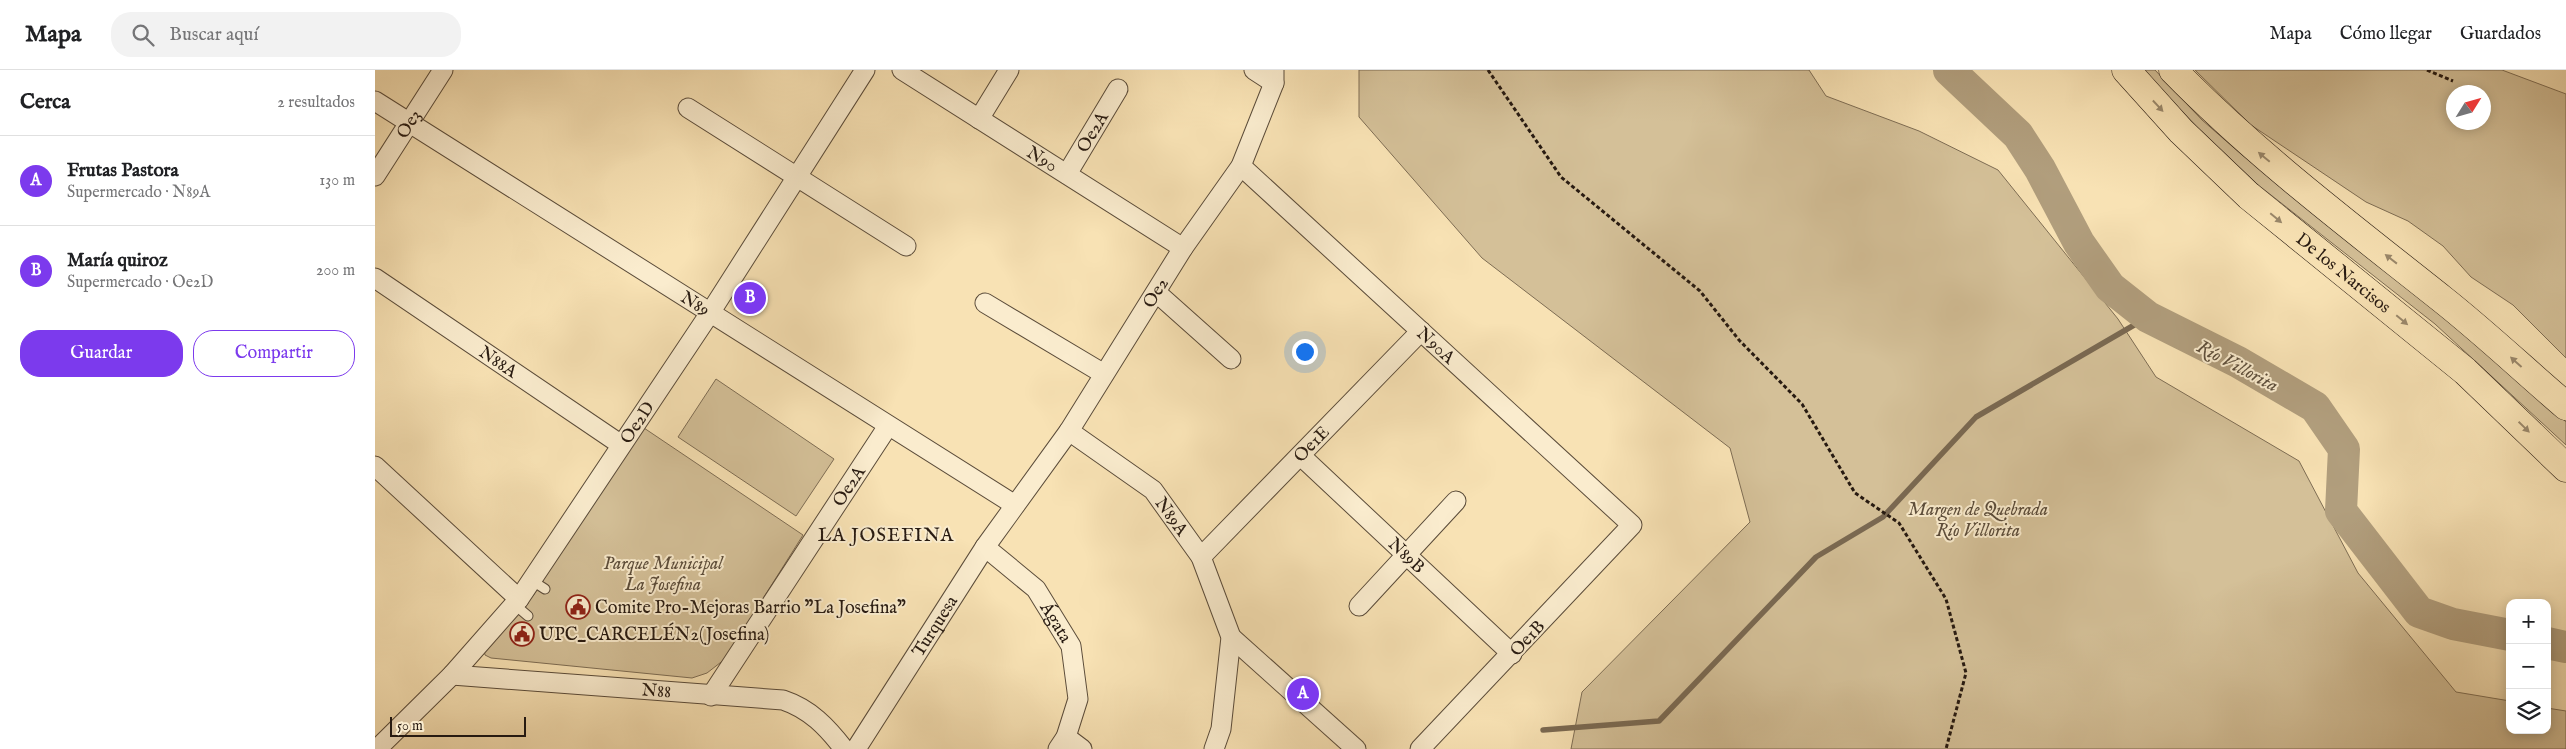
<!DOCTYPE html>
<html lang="es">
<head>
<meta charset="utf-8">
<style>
	body { margin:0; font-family:"IM FELL English",serif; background:#f2f2f2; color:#202124 }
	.controls { position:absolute; right:15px; bottom:15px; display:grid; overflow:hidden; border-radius:10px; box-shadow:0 2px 12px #0003 }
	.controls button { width:45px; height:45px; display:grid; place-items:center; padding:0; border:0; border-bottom:1px solid #e0e0e0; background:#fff; color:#202124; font:25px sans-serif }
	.compass { position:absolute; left:2071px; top:15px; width:45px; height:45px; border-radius:50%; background:#fff; box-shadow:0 2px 12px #0003; rotate:53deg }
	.scale { position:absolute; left:15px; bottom:12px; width:136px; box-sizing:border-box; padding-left:5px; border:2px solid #271a11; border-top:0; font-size:14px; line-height:18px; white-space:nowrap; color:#271a11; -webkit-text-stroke:4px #faecce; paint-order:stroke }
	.you { position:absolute; left:929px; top:281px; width:18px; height:18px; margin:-12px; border:4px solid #fff; border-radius:50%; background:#1a73e8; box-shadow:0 0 0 8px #1a73e833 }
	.badge { display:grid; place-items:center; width:32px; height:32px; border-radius:50%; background:#7c3aed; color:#fff; font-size:16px; font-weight:700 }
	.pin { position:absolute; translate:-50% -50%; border:2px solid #fff; box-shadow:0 1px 5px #0006 }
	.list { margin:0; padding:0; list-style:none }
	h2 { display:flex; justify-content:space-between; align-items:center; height:65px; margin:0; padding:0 20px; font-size:21px }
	h2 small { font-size:16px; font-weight:400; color:#757577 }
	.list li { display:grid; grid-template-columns:32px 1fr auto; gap:15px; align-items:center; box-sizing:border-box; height:90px; padding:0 20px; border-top:1px solid #e0e0e0 }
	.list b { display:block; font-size:19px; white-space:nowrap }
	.list p { margin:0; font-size:16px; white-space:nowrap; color:#757577 }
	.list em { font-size:16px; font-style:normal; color:#757577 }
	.actions { display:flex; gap:10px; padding:15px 20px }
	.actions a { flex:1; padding:11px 0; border:1px solid #7c3aed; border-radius:20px; text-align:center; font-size:18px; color:#7c3aed }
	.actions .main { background:#7c3aed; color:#fff }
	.icon { flex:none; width:28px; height:28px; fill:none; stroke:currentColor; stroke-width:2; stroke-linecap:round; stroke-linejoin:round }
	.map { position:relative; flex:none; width:2191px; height:679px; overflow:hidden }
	header { display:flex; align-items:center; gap:30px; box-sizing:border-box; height:70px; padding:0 25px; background:#fff; border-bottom:1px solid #e0e0e0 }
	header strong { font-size:24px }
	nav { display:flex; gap:28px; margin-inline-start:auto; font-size:18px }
	.search { width:350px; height:45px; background:#f2f2f2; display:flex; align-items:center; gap:12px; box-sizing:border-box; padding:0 18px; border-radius:20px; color:#757577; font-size:19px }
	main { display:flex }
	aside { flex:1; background:#fff }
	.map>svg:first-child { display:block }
	.green { fill:#d4c098; stroke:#7e6d54; fill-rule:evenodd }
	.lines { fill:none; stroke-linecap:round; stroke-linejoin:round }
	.stream { stroke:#7a6952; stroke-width:5.5 }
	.river { stroke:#b19e7d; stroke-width:32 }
	.lane-casing { stroke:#5b4c3a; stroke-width:11 }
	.street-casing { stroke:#5b4c3a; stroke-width:21 }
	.primary-casing { stroke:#271a11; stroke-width:29 }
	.path { stroke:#271a11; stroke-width:3; stroke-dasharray:4 2.5; stroke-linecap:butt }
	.lane { stroke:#faecce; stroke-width:9 }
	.street { stroke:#faecce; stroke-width:19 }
	.primary { stroke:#f8e2b4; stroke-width:28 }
	.oneway { fill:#9a886b }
	.labels { text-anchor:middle; stroke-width:4; stroke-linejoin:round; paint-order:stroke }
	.street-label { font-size:18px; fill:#271a11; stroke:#faecce }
	.park-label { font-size:18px; font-style:italic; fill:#5b4c3a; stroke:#faecce }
	.poi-label { font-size:18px; fill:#271a11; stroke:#faecce; text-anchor:start }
	.water-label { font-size:19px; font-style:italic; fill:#5e4f3c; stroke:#faecce }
	.neighbourhood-label { font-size:19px; letter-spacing:1px; fill:#271a11; stroke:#faecce }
</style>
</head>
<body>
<header>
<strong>Mapa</strong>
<div class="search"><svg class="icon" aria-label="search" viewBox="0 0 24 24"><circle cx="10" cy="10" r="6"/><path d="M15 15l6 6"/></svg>Buscar aquí</div>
<nav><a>Mapa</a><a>Cómo llegar</a><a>Guardados</a></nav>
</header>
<main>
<aside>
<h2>Cerca<small>2 resultados</small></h2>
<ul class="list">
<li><span class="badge">A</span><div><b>Frutas Pastora</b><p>Supermercado · N89A</p></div><em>130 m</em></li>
<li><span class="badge">B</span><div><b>María quiroz</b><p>Supermercado · Oe2D</p></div><em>200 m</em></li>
</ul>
<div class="actions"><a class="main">Guardar</a><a>Compartir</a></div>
</aside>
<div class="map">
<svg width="2191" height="679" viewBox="0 0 2191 679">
	<rect width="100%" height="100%" fill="#f8e2b4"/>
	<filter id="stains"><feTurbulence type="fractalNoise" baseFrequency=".004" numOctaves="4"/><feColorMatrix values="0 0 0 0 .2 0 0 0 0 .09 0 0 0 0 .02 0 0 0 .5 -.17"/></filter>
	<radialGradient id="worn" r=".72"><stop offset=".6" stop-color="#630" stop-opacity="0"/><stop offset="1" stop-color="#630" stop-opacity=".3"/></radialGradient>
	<path class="green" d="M984,0H1434L1451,26L1544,61L1623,100L1743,249L1781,307L1924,391L1983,503L2081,622L2135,631V660H2172V638L2191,641V679H1196L1207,622L1375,452L1355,378L1107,188L984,47Z
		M1768,0H1780L1827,50L1866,84L2127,292L2191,352V375L2060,254L1882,114L1822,57Z
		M1820,0H2127L2191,24V288L2138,235L2096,207L2068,176L2033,151L1991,132L1876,55ZM2078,22H2108V52H2078Z
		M341,309L459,389L421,446L303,367Z
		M269,358L428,465L350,589L332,603L317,608L116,588L110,585L109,580L158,526L201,458Z"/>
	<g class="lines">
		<path class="stream" d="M1168,660L1284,651L1441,487L1508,447L1601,347L1773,247"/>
		<path class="river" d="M1574,0L1643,65L1665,99L1704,173L1735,217L1773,247L1863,292L1940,337L1969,379L1966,441L2044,542L2078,554L2135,565
			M2172,573L2191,577"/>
		<g class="lane-casing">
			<path id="lane" d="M156,510L170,519
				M139,534L153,546"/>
		</g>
		<g class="street-casing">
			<g id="street">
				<path id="s1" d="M527,0L808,178"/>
				<path d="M879,0L899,13"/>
				<path id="s2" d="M0,31L640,435"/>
				<path d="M313,38L531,176"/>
				<path d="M604,49L634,0"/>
				<path id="s3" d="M866,96L1257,455L1045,679"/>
				<path id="s4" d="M692,104L743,19"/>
				<path id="s5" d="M0,106L68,0"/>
				<path id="s6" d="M0,208L245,374"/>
				<path d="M782,223L856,289"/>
				<path d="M610,233L729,304"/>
				<path id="s7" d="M694,361L778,420L826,487L856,567L846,659L839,679"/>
				<path id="s8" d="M926,386L1137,584"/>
				<path d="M0,396L144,529"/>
				<path id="s9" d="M610,477L661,519L696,576L703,629L691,667L683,679"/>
				<path id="s10" d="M826,487L1046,261"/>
				<path d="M984,536L1081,431"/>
				<path d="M856,567L981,679"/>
				<path id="s11" d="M77,605L408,630C435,639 452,657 469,679"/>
				<path id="s12" d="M336,626L513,356"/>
				<path d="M691,667L707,679"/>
				<path id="s13" d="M2,679L77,605L144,529L335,243L490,0"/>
				<path id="s14" d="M481,679L610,477L694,361L808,178L866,96L899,13V0"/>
			</g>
		</g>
		<g class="primary-casing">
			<g id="primary">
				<path id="s15" d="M1751,0L1806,61L1874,126L2090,301L2191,398"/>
				<path d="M1798,0C1881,85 1974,155 2067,229C2110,263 2150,301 2191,336"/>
			</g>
		</g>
		<path class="path" d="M1113,0L1186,107L1325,221L1364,270L1427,334L1480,423L1524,453L1571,529L1591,603L1571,679
			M2052,0L2078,11"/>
		<use href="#lane" class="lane"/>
		<use href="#street" class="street"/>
		<use href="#primary" class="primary"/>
	</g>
	<defs><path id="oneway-solid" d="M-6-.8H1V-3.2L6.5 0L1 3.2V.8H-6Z" transform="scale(1.25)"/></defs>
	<g class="oneway">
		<use href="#oneway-solid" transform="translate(1783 36) rotate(47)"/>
		<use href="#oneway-solid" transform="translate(1889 87) rotate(-140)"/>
		<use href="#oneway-solid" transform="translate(1901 148) rotate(40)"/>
		<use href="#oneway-solid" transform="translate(2016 189) rotate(-142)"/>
		<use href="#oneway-solid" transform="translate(2027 250) rotate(40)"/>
		<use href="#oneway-solid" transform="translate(2141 292) rotate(-138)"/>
		<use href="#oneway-solid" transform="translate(2149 357) rotate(44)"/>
	</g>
	<defs>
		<g id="civic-ring" transform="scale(1.25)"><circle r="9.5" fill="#faecce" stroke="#8f2418" stroke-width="1.5"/><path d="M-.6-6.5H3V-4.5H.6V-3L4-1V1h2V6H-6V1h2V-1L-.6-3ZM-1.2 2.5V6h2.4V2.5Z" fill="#8f2418"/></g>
	</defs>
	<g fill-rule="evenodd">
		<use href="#civic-ring" x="203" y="537"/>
		<use href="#civic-ring" x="147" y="564"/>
	</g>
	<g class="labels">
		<g class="street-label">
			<text dy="6" stroke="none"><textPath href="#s5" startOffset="62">Oe3</textPath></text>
			<text dy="6" stroke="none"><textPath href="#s4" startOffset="49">Oe2A</textPath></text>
			<text dy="6" stroke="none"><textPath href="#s1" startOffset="166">N90</textPath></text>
			<text dy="6" stroke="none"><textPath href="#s15" startOffset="298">De los Narcisos</textPath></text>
			<text dy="6" stroke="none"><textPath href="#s14" startOffset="546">Oe2</textPath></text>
			<text dy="6" stroke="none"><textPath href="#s2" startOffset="379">N89</textPath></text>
			<text dy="6" stroke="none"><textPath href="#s3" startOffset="265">N90A</textPath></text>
			<text dy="6" stroke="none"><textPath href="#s6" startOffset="149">N88A</textPath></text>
			<text dy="6" stroke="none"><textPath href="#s13" startOffset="419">Oe2D</textPath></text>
			<text dy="6" stroke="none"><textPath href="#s10" startOffset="158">Oe1E</textPath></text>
			<text dy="6" stroke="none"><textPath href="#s12" startOffset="251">Oe2A</textPath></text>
			<text dy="6" stroke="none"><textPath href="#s7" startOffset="135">N89A</textPath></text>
			<text dy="6" stroke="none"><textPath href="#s8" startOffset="145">N89B</textPath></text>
			<text dy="6" stroke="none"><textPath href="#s9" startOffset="105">Ágata</textPath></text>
			<text dy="6" stroke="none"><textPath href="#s14" startOffset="146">Turquesa</textPath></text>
			<text transform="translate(1152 568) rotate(-47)" y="6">Oe1B</text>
			<text dy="6" stroke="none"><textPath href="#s11" startOffset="205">N88</textPath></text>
		</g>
		<g class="park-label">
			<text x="1603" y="445">Margen de Quebrada<tspan x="1603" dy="21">Río Villorita</tspan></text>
			<text x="288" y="499">Parque Municipal<tspan x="288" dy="21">La Josefina</tspan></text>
		</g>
		<g class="poi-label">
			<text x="220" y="543">Comite Pro-Mejoras Barrio "La Josefina"</text>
			<text x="164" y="570">UPC_CARCELÉN2(Josefina)</text>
		</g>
		<g class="water-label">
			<text transform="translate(1863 295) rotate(28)" y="7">Río Villorita</text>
		</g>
		<g class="neighbourhood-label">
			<text x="511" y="471">LA JOSEFINA</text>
		</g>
	</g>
	<rect width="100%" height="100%" filter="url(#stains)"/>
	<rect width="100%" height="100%" fill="url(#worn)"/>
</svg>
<div class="controls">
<button>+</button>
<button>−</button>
<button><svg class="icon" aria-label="layers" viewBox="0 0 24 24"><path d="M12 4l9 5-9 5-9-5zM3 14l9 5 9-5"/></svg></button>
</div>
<svg class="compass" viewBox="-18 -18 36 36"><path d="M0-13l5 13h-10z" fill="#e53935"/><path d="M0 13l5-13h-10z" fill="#757577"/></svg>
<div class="scale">50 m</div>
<div class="you"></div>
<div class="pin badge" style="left:928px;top:624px">A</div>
<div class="pin badge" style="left:375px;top:228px">B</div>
</div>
</main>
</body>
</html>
